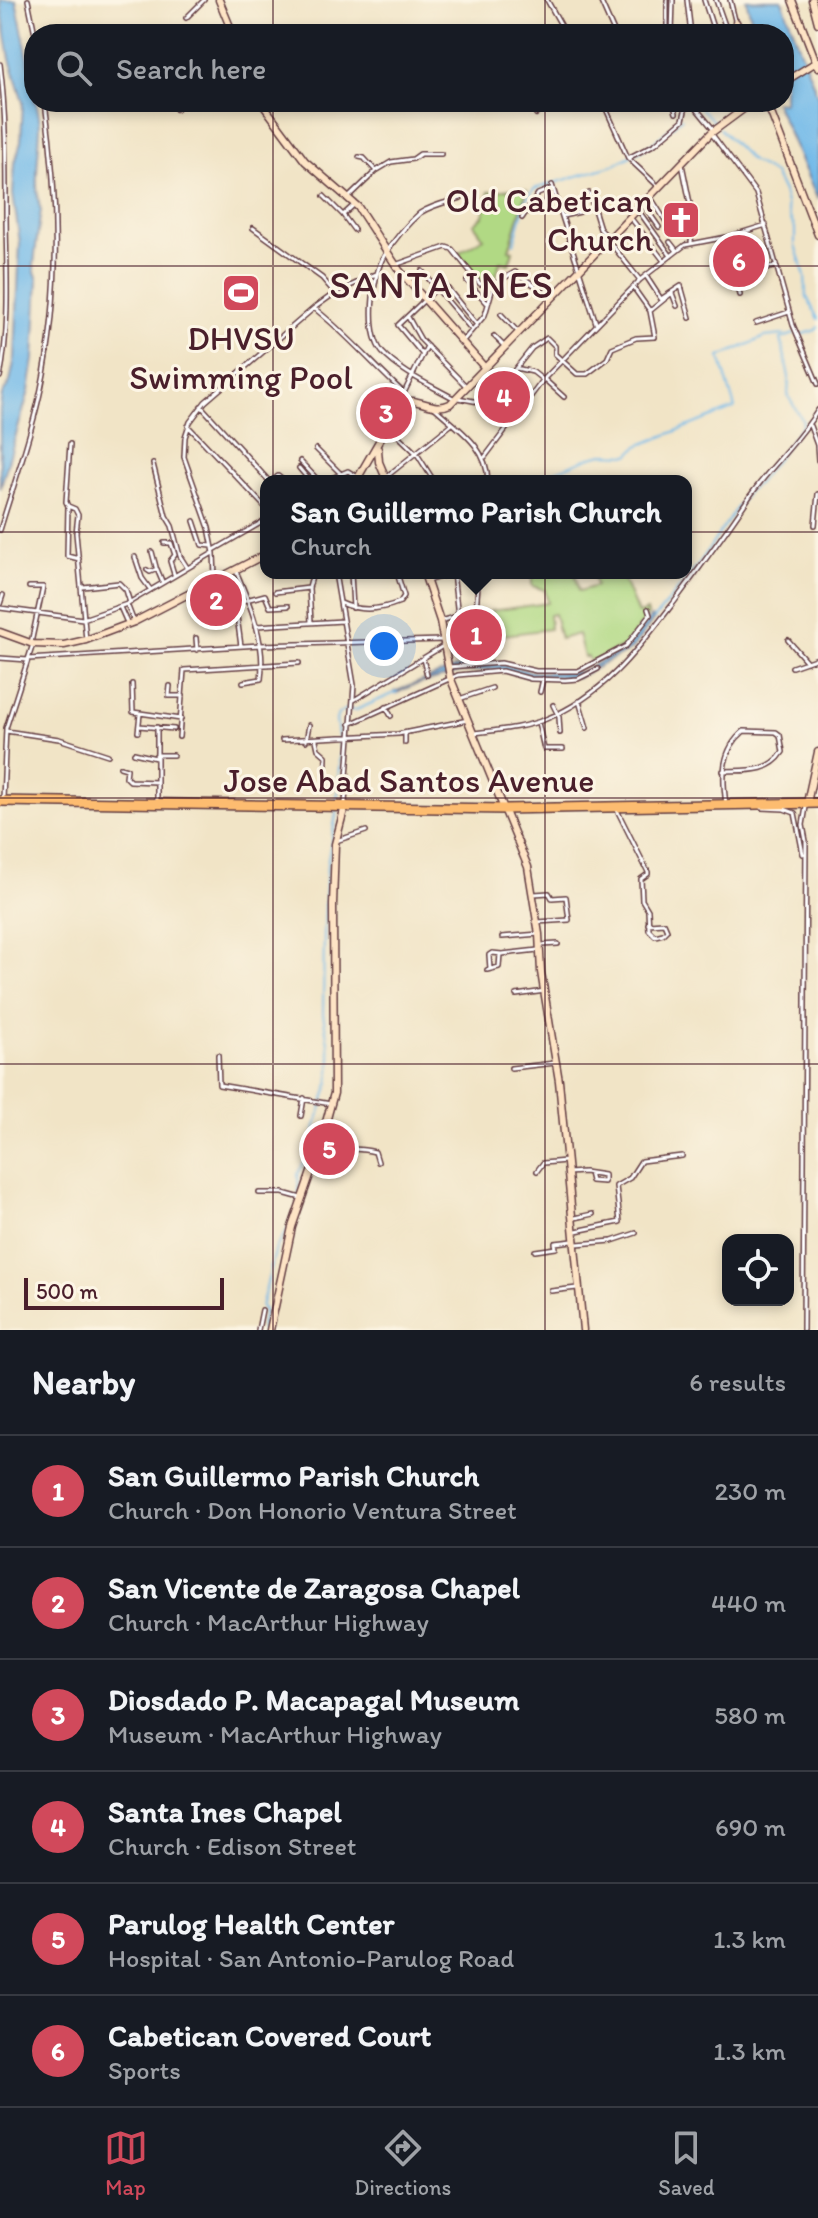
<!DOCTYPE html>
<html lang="en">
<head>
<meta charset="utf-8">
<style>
	body { margin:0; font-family:Itim,sans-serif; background:#242831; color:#f1f3f6 }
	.controls { position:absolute; right:24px; bottom:24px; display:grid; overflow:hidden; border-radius:16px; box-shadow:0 4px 12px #0003 }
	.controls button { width:72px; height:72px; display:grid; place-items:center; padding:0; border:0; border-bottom:2px solid #363941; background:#171b24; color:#f1f3f6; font:40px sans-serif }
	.scale { position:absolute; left:24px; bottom:20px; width:200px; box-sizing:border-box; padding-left:8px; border:4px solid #4a1f2b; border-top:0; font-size:22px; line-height:28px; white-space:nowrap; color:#4a1f2b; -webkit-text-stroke:6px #fcf5e5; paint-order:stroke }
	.you { position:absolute; left:384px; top:646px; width:28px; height:28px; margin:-20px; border:6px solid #fff; border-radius:50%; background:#1a73e8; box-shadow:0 0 0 12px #1a73e833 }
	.badge { display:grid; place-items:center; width:52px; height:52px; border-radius:50%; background:#d1495b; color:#fff; font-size:26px; font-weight:700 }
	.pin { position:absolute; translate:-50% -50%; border:4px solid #fff; box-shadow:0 2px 8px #0006 }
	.popup { position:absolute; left:260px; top:475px; width:432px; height:104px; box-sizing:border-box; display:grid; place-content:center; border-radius:16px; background:#171b24; filter:drop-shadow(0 2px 6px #0005); font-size:26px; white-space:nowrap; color:#9ea1a6 }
	.popup b { font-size:30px; color:#f1f3f6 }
	.popup::after { content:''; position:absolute; left:50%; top:100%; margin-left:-16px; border:16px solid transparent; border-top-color:#171b24 }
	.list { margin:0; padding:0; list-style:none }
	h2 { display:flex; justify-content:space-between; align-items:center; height:104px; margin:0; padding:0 32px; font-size:34px }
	h2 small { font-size:26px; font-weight:400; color:#9ea1a6 }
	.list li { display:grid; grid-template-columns:52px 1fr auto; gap:24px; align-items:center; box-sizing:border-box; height:112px; padding:0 32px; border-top:2px solid #363941 }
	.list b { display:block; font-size:30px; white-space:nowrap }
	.list p { margin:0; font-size:26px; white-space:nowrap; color:#9ea1a6 }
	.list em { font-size:26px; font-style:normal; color:#9ea1a6 }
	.icon { flex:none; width:44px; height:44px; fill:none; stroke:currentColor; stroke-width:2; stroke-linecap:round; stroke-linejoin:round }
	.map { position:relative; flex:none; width:818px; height:1330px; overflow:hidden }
	.search { position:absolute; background:#171b24; box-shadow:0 4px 12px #0003; left:24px; right:24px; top:24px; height:88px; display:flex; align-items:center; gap:20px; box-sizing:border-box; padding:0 28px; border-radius:32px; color:#9ea1a6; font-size:30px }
	.sheet { height:776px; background:#171b24 }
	nav { display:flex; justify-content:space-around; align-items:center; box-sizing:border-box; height:112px; border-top:2px solid #363941; background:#171b24; font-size:22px; color:#9ea1a6 }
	nav a { display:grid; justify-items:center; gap:4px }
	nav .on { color:#d1495b }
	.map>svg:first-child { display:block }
	.green { fill:#b1d984; stroke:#7e7c58; stroke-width:2 }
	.water { fill:#71b9e9; stroke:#5e6c8a; stroke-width:2 }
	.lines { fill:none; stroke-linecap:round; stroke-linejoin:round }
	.stream { stroke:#71b9e9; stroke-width:2 }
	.street-casing { stroke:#633d42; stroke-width:6 }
	.secondary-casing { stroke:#633d42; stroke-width:9 }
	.highway-casing { stroke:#633d42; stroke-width:12 }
	.street { stroke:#fff; stroke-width:3 }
	.secondary { stroke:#fee4c5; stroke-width:6 }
	.highway { stroke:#fdbc6f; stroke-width:9 }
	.grid { fill:none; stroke:#4a1f2b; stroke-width:2; stroke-opacity:0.55 }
	.labels { text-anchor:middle; stroke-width:6; stroke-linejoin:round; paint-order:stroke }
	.poi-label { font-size:34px; fill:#4a1f2b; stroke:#fcf5e5; text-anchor:end }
	.street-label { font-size:34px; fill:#4a1f2b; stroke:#fcf5e5 }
	.quarter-label { font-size:38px; letter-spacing:2px; fill:#4a1f2b; stroke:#fcf5e5 }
</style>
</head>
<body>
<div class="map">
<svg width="818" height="1330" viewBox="0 0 818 1330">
	<rect width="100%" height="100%" fill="#fcf5e5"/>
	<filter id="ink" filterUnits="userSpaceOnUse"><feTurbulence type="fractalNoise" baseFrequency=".0125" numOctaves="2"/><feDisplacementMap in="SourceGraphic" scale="16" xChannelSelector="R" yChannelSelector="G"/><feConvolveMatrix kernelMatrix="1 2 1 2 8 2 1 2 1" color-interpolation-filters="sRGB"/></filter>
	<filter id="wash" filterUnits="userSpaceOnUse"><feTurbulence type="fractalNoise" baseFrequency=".006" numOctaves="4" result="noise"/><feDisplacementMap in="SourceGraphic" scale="32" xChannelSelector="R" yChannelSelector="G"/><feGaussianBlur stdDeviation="1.8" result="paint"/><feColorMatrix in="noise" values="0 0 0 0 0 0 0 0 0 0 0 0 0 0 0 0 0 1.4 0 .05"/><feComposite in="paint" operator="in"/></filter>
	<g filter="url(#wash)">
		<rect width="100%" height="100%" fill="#f1e4c6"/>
		<path class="green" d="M518,188L527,190L509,250L513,251L509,264L500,262L495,280L486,284L478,280L458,253L484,238L474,224L483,216L489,192Z
			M532,573H575L579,591L596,586L593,573H634L623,578L638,614L647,611L648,615L625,646L591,662L588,657H584L578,634L560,639L554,614L549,615L550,629L496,636L490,611L548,603L545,590L532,586Z"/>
		<path class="water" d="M0,0H16L34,87V102H36C38,110 40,120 40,128C39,154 33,187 41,211C40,215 34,261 34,266C34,272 36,274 38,279L34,359L29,391L0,489V409L2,395L10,382L15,357L20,243L13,194L15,163L21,141L23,102L10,59Z
			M746,0H782L818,97V200L775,102H784V34H756Z
			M651,617L654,619L632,649L578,677L521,675L495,669L462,672L411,686L395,694L394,692L456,668L472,666L499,664L534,672H581L626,648Z"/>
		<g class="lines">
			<path class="stream" d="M695,102L717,125
				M720,129L751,161L774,174L783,192L789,216L795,228V245L805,276L806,295L818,319
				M514,243L526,200L534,189L614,165L652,144L682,118
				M800,335L816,330L818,327
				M531,481L591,457L603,454L629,455L638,446L735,408L720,357L765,337L784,335
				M654,619L698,565L748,491L758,483L802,425L803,421L788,396L789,377L781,339L794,334
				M337,803L340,750L336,720L338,714L344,710H356L397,692
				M299,1198L298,1174L307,1156L329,1083L331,1060L323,1014L324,933L327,865L337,809
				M261,1330L264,1310L261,1307L276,1248L289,1227"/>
		</g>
	</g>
	<g filter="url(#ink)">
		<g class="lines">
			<g class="street-casing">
				<path id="street" d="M28,0L35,34
					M547,0L566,34
					M600,0L615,34
					M687,0L691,34
					M704,0L715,34
					M716,0L728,34
					M730,0L735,20
					M186,18L204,0
					M667,34V0
					M672,34L673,0
					M0,64C6,113 6,161 6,211C6,266 11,322 0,377
					M603,102L628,158L659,187
					M673,102L676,113
					M691,102L714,130
					M176,109L184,102
					M536,114L558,102
					M711,133L756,193L793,325L818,384
					M359,157L364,158L376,171
					M630,157L655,144L683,120L687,102
					M682,164L693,218L691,243
					M552,185L596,323
					M589,193L600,229L609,238
					M324,196L343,215L354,230
					M650,196L673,233
					M348,198L376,171L391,162L413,159L420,154H441
					M643,204L659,227
					M638,210L671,256
					M343,215L355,204
					M563,216L580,212
					M630,217L664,261
					M522,218L538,194L553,188
					M253,228L322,278L335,293
					M727,237L740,295
					M608,240L640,280
					M670,242L677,251
					M395,265L446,247L452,249L480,284H494L515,272L550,296
					M422,271L472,330
					M759,271L776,266
					M646,276L661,299L681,286L690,318
					M440,279L477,325
					M467,281L488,304
					M633,287L650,311L672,293L677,306
					M314,308C347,334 373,365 404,393
					M501,314L519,333
					M408,317L421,340L467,387
					M756,323L789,312
					M494,336L505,347
					M462,342L485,315L494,284
					M423,355L398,325L437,288
					M516,368L532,348L547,338L555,346V354L577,374H587L607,359L612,348L636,338L655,337L650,311
					M510,376L516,368L533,372L543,380
					M544,379L564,397
					M458,398L499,406L516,413
					M455,399C432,386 400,372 382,352C366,332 372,277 384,256C394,240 406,225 420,213C432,205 447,202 461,198
					M405,400L404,393L427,346
					M201,406L269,481
					M435,408C459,430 487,446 488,481
					M188,426L266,508
					M388,426L417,454L434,481
					M810,426L817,445L818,460
					M70,444L66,502L68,506L67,556L79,559
					M316,449L340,473
					M485,457L543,380L640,280L685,245L727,237L766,225
					M300,461L319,481
					M153,464L166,516L172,526L180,556L187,567
					M299,468L310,481
					M386,477L452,424
					M272,481L278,476L284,481
					M325,481L348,471L364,481
					M68,506L75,509L78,515L76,533L86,640
					M194,521L202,545L212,546
					M815,525L818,494
					M0,530C14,483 31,437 41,389C61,295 58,196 45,102
					M164,543H171L175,555L170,561L174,574
					M214,550L266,520
					M152,552L156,567
					M135,557L142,578L150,589
					M147,570L150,572L157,569L162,581
					M236,571C250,604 266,642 261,679L243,682
					M335,573L354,685L345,803
					M351,573L353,608
					M215,578L214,553L209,528L184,457L185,437L190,422L205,402L314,308L335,293L378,273
					M427,581L453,573L458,616
					M29,587H43L31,643
					M83,587L119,583L126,590L130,603
					M309,588L313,573
					M275,592L309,588L311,622
					M235,602L241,646
					M341,603C360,612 380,610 400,602L404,596L397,573
					M0,604L3,595
					M223,606L265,595L270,607L288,606
					M120,607L128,625
					M0,608L83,619L127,604
					M440,621L476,611L479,573
					M134,622L127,604L213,553
					M256,626L343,621
					M196,638L197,650
					M788,640L807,662
					M0,658L28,660
					M28,659L260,645L443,640
					M423,659L427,675
					M448,667L501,663L536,671H578L626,646L650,615L648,609
					M792,667L818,658
					M132,684L133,712L181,719
					M170,686L169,696H183
					M540,692L543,679
					M459,699L492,688
					M354,700L443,646
					M579,701L587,728
					M553,705L559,717L560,733
					M386,707L391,716
					M538,722L544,749H563
					M350,724L458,675L502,671L531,679L565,680L578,679L598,669
					M139,726L174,729
					M6,731L59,739L108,755
					M138,732L140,714
					M474,733C498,730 524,728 546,719C604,696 639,648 675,601C701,566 726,532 750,496C771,466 799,441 818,410
					M179,737L184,670L299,663
					M282,740L398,734L468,720
					M316,740L318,749L326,756L325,788
					M306,741L309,725
					M405,743V733
					M134,753L156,758
					M156,755H173
					M120,767L127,769L126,777L130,781L157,782
					M723,771C745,770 769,774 783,752L780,735L776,732L744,731C721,750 722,776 726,804
					M3,799L6,728L33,644
					M157,799V727
					M762,808L784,809L795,813L803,854
					M617,810L648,872V874L641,879L642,900L648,910L649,930L655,936L663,934L667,930L664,923L648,924
					M336,841L366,831
					M534,894L549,893L552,898L566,897L569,920L537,922
					M502,937L539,934
					M542,945L558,944
					M490,969L489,955L492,953L502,954L538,950
					M487,970L499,967L500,954
					M516,995L545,991
					M218,1055L219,1085L331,1104
					M511,1068L555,1063
					M301,1116L304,1098
					M317,1155L331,1160C342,1147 358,1148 375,1152L378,1162
					M537,1171L543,1163L566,1161
					M567,1173L584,1172L604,1175V1182L591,1181L589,1173
					M259,1193H283L301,1198
					M575,1218L593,1214
					M576,1231L620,1222L616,1186L630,1178L641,1161L682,1156
					M577,1244L612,1241L636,1233
					M535,1251L556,1248L555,1243L573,1241
					M551,1291L577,1288
					M258,1330L262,1310
					M803,1330L806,841L803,825L806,807"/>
			</g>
			<g class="secondary-casing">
				<path id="secondary" d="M219,0L233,34
					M792,0L818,67
					M812,0L818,23
					M736,22L741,34
					M784,82L818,61
					M261,102L305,161L358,207L399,270L485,368
					M763,102L771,113L818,235
					M378,449L379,462L387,481
					M356,481L401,403C417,395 432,413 450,404L711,133L753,102
					M424,573L440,621L450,677L528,867L539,934L541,972L559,1081L583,1330
					M0,632L33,644L64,645L86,640L134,622L266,554
					M807,803L818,752
					M270,1330L292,1227L317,1155L334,1093L333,905L335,844L345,806"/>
			</g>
			<g class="highway-casing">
				<path id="highway" d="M0,801L505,809L818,803"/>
			</g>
			<use href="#street" class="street"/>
			<use href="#secondary" class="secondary"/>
			<use href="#highway" class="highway"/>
		</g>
	</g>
	<path class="grid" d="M273,0V34M545,0V34M273,102V1330M545,102V1330M0,266H818M0,532H818M0,798H818M0,1064H818"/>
	<defs>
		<g id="church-square" transform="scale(2)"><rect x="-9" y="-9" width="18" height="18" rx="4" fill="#d1495b" stroke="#fcf5e5"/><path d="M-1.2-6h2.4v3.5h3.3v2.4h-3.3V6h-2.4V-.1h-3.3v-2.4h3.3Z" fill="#fff"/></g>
		<g id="stadium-square" transform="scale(2)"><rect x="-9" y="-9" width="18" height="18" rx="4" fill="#d1495b" stroke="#fcf5e5"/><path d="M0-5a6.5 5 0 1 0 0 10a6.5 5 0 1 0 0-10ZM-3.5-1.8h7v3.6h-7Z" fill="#fff"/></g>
	</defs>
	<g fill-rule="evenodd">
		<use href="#church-square" x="681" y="220"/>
		<use href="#stadium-square" x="241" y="293"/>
	</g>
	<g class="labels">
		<g class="poi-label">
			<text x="653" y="212">Old Cabetican<tspan x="653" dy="39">Church</tspan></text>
			<text x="241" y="350" text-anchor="middle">DHVSU<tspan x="241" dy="39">Swimming Pool</tspan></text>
		</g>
		<g class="street-label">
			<text x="409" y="792">Jose Abad Santos Avenue</text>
		</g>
		<g class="quarter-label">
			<text x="442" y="298">SANTA INES</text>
		</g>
	</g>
</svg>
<div class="controls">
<button><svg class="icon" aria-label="locate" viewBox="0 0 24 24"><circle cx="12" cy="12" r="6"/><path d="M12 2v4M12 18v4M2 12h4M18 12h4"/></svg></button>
</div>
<div class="scale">500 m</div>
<div class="you"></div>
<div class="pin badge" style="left:476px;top:635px">1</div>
<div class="popup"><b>San Guillermo Parish Church</b>Church</div>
<div class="pin badge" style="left:216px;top:600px">2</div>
<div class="pin badge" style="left:386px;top:413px">3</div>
<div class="pin badge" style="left:504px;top:397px">4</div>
<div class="pin badge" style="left:329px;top:1149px">5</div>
<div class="pin badge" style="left:739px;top:261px">6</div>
<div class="search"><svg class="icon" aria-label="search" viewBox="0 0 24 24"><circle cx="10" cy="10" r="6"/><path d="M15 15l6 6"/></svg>Search here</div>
</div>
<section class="sheet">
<h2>Nearby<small>6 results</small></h2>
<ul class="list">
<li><span class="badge">1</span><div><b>San Guillermo Parish Church</b><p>Church · Don Honorio Ventura Street</p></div><em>230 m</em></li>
<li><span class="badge">2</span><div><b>San Vicente de Zaragosa Chapel</b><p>Church · MacArthur Highway</p></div><em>440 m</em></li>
<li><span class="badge">3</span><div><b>Diosdado P. Macapagal Museum</b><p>Museum · MacArthur Highway</p></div><em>580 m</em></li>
<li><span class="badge">4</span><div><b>Santa Ines Chapel</b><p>Church · Edison Street</p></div><em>690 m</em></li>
<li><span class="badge">5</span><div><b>Parulog Health Center</b><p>Hospital · San Antonio-Parulog Road</p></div><em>1.3 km</em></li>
<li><span class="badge">6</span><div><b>Cabetican Covered Court</b><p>Sports</p></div><em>1.3 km</em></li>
</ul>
</section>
<nav>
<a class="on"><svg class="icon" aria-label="map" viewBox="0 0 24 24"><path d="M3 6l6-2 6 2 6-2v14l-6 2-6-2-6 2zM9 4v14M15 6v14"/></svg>Map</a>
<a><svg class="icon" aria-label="directions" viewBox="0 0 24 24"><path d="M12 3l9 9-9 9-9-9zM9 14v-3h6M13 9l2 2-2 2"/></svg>Directions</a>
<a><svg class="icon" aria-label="saved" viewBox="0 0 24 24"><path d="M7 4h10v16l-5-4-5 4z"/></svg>Saved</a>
</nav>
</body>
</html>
